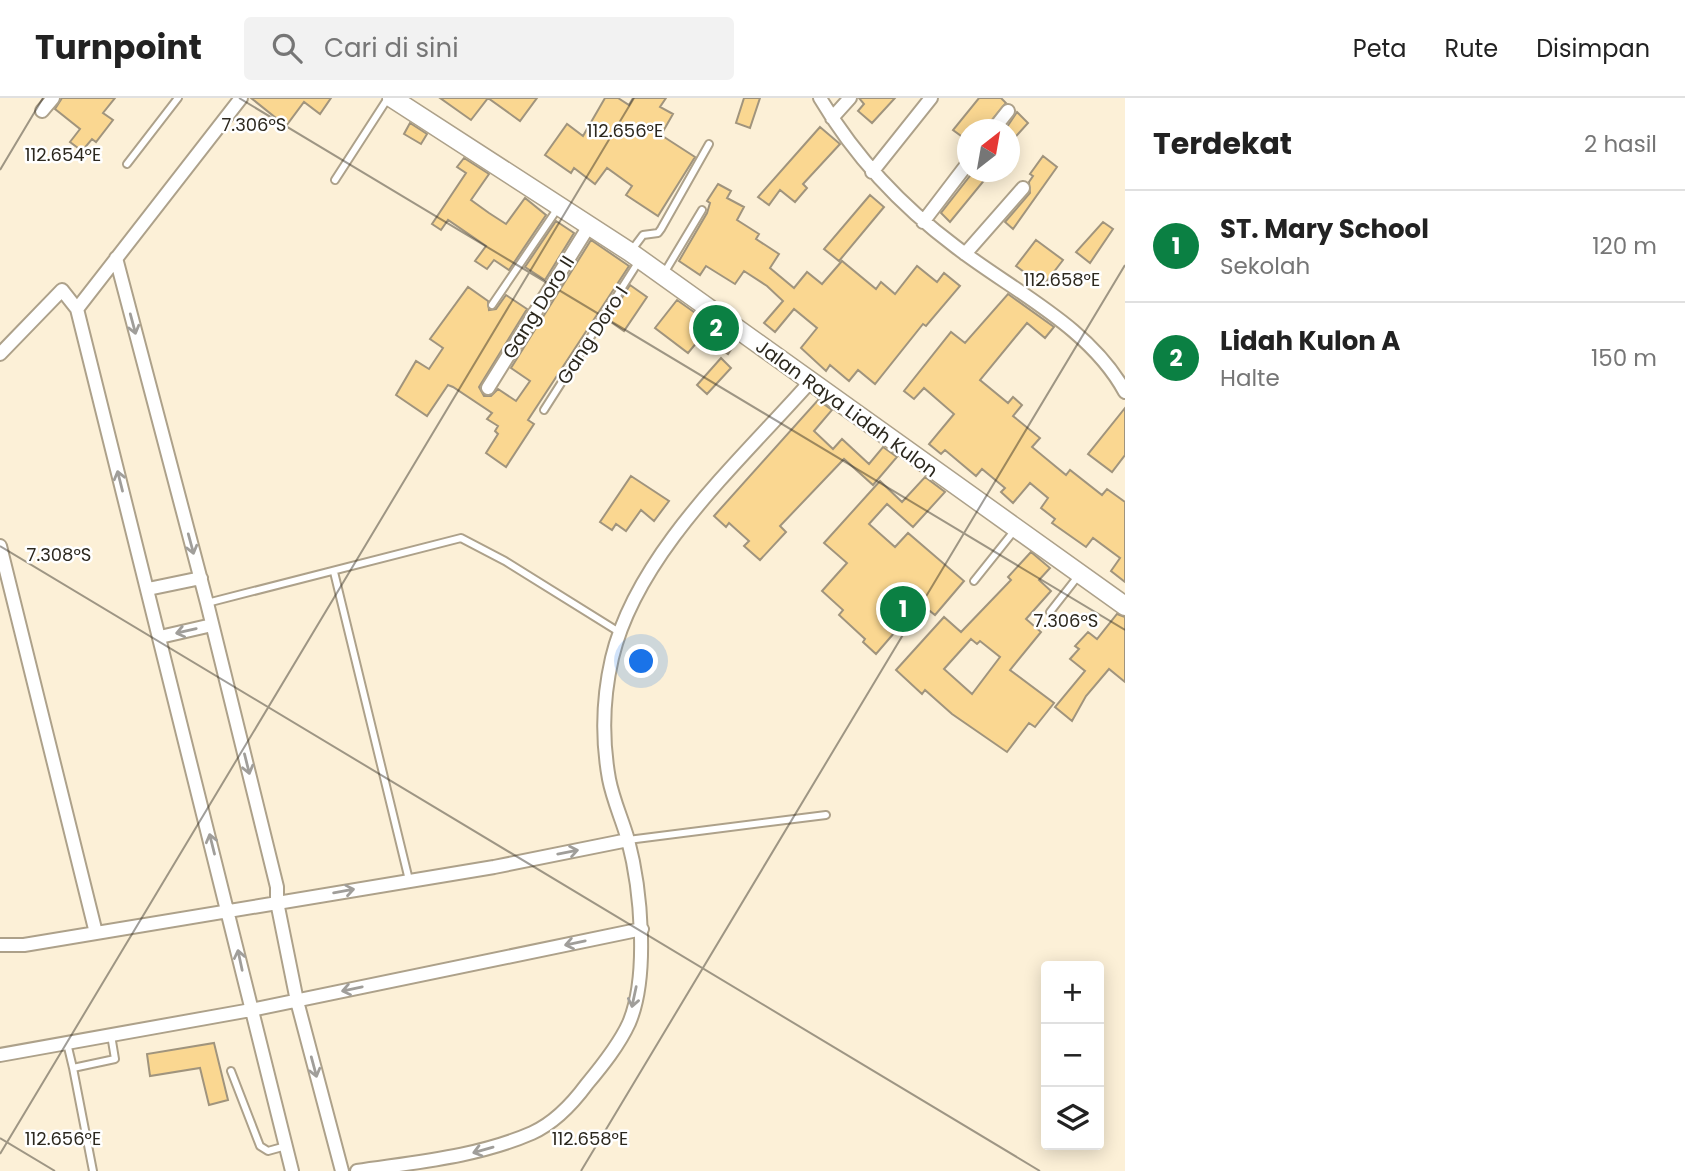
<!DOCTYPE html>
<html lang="id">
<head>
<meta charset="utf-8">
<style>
	body { margin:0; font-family:Poppins,sans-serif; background:#f2f2f2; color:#222 }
	.controls { position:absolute; right:21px; bottom:21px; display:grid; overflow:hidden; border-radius:7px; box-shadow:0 4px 18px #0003 }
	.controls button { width:63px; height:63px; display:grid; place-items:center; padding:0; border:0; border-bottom:2px solid #e0e0e0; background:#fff; color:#222; font:35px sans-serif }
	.compass { position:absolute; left:957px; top:21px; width:63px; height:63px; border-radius:50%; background:#fff; box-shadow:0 4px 18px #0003; rotate:31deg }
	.you { position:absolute; left:642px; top:564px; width:24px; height:24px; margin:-18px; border:5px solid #fff; border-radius:50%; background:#1a73e8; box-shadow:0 0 0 10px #1a73e833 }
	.badge { display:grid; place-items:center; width:46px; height:46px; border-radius:50%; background:#0b8043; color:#fff; font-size:23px; font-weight:700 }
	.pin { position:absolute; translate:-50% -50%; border:4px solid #fff; box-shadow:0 2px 7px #0006 }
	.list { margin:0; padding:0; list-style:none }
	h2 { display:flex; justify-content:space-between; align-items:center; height:91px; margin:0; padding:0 28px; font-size:30px }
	h2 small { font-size:23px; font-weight:400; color:#767676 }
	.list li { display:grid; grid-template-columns:46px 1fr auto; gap:21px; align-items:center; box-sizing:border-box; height:112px; padding:0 28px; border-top:2px solid #e0e0e0 }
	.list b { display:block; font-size:26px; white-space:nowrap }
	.list p { margin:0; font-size:23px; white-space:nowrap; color:#767676 }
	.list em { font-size:23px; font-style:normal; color:#767676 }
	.icon { flex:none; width:38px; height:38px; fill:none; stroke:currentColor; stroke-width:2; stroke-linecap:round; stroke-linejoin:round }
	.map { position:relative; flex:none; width:1125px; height:1073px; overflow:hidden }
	header { display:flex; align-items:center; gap:42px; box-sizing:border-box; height:98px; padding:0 35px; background:#fff; border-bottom:2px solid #e0e0e0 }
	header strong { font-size:33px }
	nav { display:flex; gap:38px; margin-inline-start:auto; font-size:24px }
	.search { width:490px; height:63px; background:#f2f2f2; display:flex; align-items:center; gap:18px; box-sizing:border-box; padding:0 24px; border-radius:7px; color:#767676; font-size:26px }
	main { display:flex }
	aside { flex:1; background:#fff }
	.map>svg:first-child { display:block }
	.building { fill:#fad791; stroke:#a0947d; stroke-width:2; fill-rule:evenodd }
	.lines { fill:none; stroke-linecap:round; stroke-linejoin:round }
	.service-casing { stroke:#ada18a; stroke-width:10 }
	.minor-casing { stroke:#ada18a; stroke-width:16 }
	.secondary-casing { stroke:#ada18a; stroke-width:21 }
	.service { stroke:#fff; stroke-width:6 }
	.minor { stroke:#fff; stroke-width:12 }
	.secondary { stroke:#fff; stroke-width:18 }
	.oneway { stroke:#a09e9a }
	.ticks { fill:none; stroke:#2c281e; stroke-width:2; stroke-opacity:0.45 }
	.labels { text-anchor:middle; stroke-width:5; stroke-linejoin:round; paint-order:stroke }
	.street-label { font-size:19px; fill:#2c281e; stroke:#fff }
	.ticks-label { font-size:18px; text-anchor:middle; fill:#2c281e; stroke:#fff; stroke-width:5; stroke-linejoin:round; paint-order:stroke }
</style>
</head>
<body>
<header>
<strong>Turnpoint</strong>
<div class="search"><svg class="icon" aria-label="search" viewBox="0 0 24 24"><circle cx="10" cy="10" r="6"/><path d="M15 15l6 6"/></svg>Cari di sini</div>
<nav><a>Peta</a><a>Rute</a><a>Disimpan</a></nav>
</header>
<main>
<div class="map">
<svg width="1125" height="1073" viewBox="0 0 1125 1073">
	<rect width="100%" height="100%" fill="#fcf0d7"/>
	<path class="building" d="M62,0H115L103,15L113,22L96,44L92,41L82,53L70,44L80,31L55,11Z
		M251,0H331L320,16L304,4L286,28Z
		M440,0H488L471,22Z
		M488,0H537L520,23Z
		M605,0H618L629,7L633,0H666L660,9L673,16L661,37L695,59L658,118L626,97L632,88L607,70L595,86L574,70L571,75L545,57L567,26L583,38Z
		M744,0H760L750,30L736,25Z
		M859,0H895L872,25L858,13L864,6Z
		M979,0H1001L1006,5L984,32H968V43L953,32Z
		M1017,14L1028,25L1010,45V32H1005Z
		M410,25L427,36L421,46L404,36Z
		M820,29L840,46L803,86L807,90L795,104L780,92L769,107L758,99Z
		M1043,58L1057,69L1013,131L1005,124L1030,95L1029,84L1033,78L1030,76Z
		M464,60L489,76L471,102L489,115L506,126L525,100L546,117L509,172L494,162L487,171L475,163L486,148L448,122L441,132L432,126L466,75L457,69Z
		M973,74H991L950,124L941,115Z
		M718,86L731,93L727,100L744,109L737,122L759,136L756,141L779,156L770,170L794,190L807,174L822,186L842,163L876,191L881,184L895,196L917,168L937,184L944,175L960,188L926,228L923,226L875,286L858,272L849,283L830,267L826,273L801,250L817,230L794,211L775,234L764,225L783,203L767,188L744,173L735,186L706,168L700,177L679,163L707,115L710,105L707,103Z
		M870,97L884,109L839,163L824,151Z
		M556,123L574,135L545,182L525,169Z
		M1103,124L1113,131L1090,165L1076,154Z
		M591,142L629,168L528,322L534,326L506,369L486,355L498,336L495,333L498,328L487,321L492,315L453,289L448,287L427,318L396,297L416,263L429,271L443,250L430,241L468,189L488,203L489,212L496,211L506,197L527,211L479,289L484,298H491L498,291L516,303L530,283L511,270Z
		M1036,142L1063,162L1043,188L1016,168Z
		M630,187L647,199L624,233L608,222Z
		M1008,196L1054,229L1045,240L1027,225L980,282L1008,305L1013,299L1022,307L1013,318L1040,340L1032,349L1066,377L1070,372L1102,397L1107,391L1125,404V484L1111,473L1120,460L1093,440L1086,449L1052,425L1055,421L1041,410L1048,400L1030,385L1013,405L1001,394L1005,390L982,371L976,378L945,352L941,356L929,346L954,316L924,290L914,301L904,293L951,234L965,245Z
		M677,202L736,244L728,256L702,238L688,255L655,230Z
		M721,260L731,270L707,296L697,287Z
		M818,302L832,312L814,333L833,351L842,341L869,366L883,349L897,359L873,387L844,361L780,428L786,434L760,462L744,448L749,443L729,425L726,429L714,418Z
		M1125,310V357L1112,374L1088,356Z
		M631,378L669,403L654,423L641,412L626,433L616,426L612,432L600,424Z
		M925,379L945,394L913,429L887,406L869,426L895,449L908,435L964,483L935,517L920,505L876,556L863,544L865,541L839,517L843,512L822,493L847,465L824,445L880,383L902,404Z
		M1031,454L1050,470L1039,482L1051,493L1026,521L1041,534L1010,572L1054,605L1035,629L1029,625L1007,654L952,616L925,592L922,596L896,572L944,519L961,534L1011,482L1008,479ZM971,541L977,546L980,543L1000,559L972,596L944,571Z
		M1117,516L1125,519V584L1109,571L1086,598L1072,623L1055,609L1085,573L1070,561L1079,551L1075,548L1088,534L1097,541Z
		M214,945L228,1002L209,1007L200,970L150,978L147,956Z"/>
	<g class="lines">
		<g class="service-casing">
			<path id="service" d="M127,66L178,0
				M335,82L388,0
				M631,153L643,137L658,135L661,131L709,46
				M663,177L702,112
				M492,207L558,110
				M544,312L639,163
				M334,474L409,782
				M974,483L1014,433
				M207,505L461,440L505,463L619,534
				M1050,514L1079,477
				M628,742L826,717
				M67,945L73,970
				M231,973L260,1048L268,1053L286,1048
				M93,1073L73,970L115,961L111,937"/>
		</g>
		<g class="minor-casing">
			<path id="minor" d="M820,0C855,59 901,108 956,149C1013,193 1090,229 1125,294
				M42,13L53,0
				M832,20L850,0
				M993,32L1008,13
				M872,74L931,0
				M923,124L968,65
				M965,156L1023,90
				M116,160L207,505L277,789V804L297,903L342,1073
				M77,211L241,0
				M0,256L62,192L77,211L292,1073
				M488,290L589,128
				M0,448L96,835
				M148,491L201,480
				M160,539L212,527
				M0,847H24L494,769L628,742
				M0,957L251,912L642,831
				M357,1073C416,1064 477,1059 532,1035C554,1025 573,1005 587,986C602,968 619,947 629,925C649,878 641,791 628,742C622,721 613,702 609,681C602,642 603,599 612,560C637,455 740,363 810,284"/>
		</g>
		<g class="secondary-casing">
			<path id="secondary" d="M392,0L630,154L1125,508"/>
		</g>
		<use href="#service" class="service"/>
		<use href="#minor" class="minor"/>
		<use href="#secondary" class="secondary"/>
	</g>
	<defs><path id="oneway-shaft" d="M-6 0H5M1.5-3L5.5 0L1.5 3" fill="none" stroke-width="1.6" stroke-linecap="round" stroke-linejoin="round" transform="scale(1.75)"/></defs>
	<g class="oneway">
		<use href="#oneway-shaft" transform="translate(133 226) rotate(75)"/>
		<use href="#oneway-shaft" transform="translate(120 383) rotate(-104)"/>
		<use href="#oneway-shaft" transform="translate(191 446) rotate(75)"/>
		<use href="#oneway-shaft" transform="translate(186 533) rotate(167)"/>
		<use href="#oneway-shaft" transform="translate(247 666) rotate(76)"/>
		<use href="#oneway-shaft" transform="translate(212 746) rotate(-104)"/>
		<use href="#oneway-shaft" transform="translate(568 754) rotate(-11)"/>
		<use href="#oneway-shaft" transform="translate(344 793) rotate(-10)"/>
		<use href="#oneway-shaft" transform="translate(575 845) rotate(168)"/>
		<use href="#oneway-shaft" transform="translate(240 862) rotate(-102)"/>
		<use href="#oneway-shaft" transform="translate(352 891) rotate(168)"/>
		<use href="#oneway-shaft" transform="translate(634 899) rotate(102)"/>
		<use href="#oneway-shaft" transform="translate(314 969) rotate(75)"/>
		<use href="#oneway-shaft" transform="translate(483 1052) rotate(164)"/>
	</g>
	<path class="ticks" d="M239,0L1125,532M0,72L43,0M0,448L1040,1073M0,1040L55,1073M0,1056L634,0M581,1073L1125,167"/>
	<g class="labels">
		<g class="street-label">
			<text transform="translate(538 209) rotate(-58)" y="7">Gang Doro II</text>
			<text transform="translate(592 237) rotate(-57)" y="7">Gang Doro I</text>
			<text transform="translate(847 310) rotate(36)" y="7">Jalan Raya Lidah Kulon</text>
		</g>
	</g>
	<g class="ticks-label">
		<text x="254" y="33">7.306°S</text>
		<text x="625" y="39">112.656°E</text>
		<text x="63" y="63">112.654°E</text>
		<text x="1062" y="188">112.658°E</text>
		<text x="59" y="463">7.308°S</text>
		<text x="1066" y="529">7.306°S</text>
		<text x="590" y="1047">112.658°E</text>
		<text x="63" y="1047">112.656°E</text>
	</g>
</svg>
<div class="controls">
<button>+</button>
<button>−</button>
<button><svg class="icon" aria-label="layers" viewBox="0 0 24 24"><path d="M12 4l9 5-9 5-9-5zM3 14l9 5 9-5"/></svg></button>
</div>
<svg class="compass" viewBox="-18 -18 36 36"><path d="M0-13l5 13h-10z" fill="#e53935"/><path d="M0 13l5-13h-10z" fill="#767676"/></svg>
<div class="you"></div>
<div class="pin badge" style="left:903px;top:511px">1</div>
<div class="pin badge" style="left:716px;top:230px">2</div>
</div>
<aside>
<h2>Terdekat<small>2 hasil</small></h2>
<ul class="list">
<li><span class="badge">1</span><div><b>ST. Mary School</b><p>Sekolah</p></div><em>120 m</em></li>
<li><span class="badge">2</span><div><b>Lidah Kulon A</b><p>Halte</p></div><em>150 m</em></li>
</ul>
</aside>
</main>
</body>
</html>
